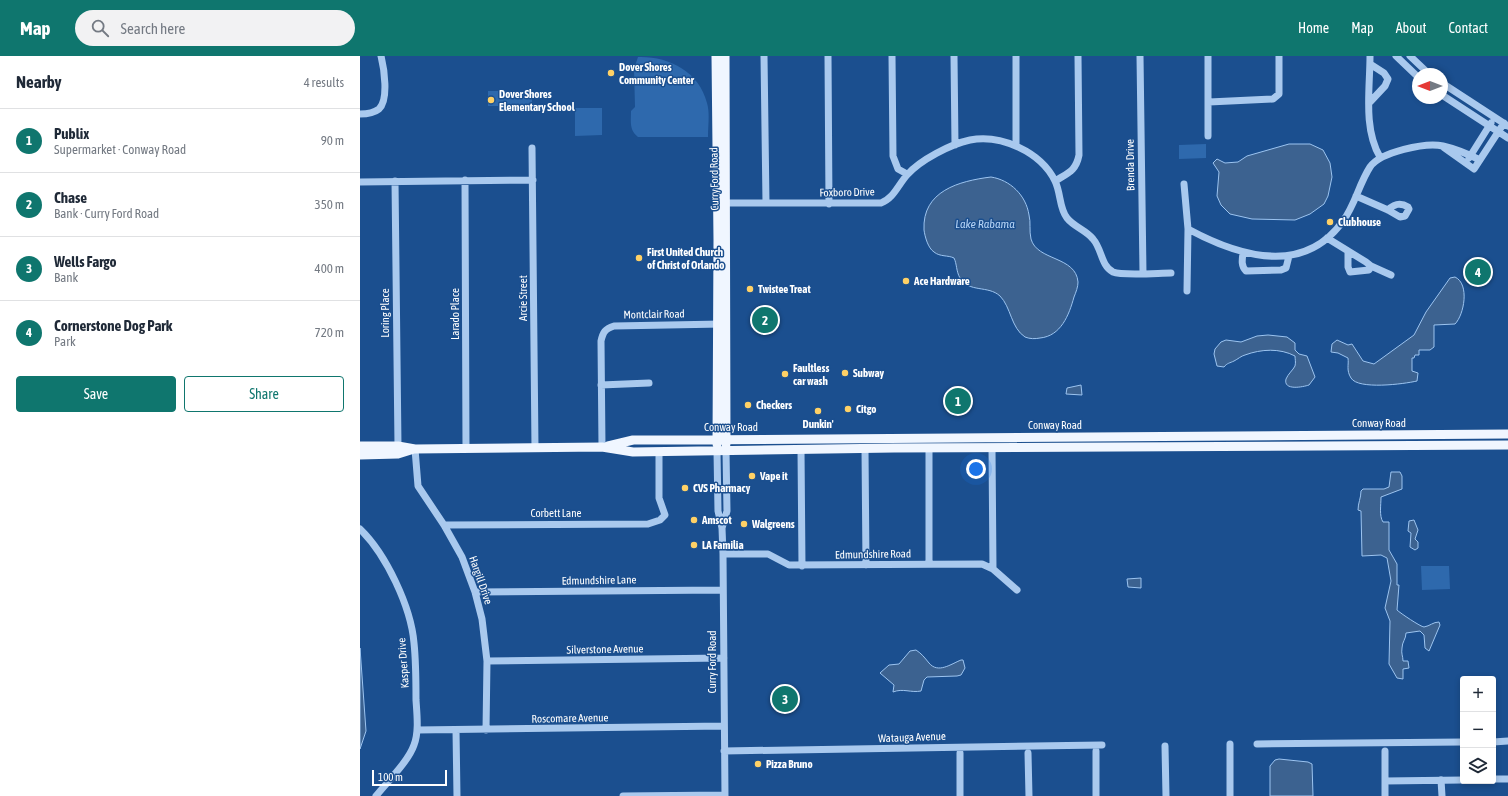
<!DOCTYPE html>
<html lang="en">
<head>
<meta charset="utf-8">
<style>
	body { margin:0; font-family:"Asap Condensed",sans-serif; background:#f2f2f3; color:#1f2937 }
	.controls { position:absolute; right:12px; bottom:12px; display:grid; overflow:hidden; border-radius:4px; box-shadow:0 2px 6px #0003 }
	.controls button { width:36px; height:36px; display:grid; place-items:center; padding:0; border:0; border-bottom:1px solid #e0e1e3; background:#fff; color:#1f2937; font:20px sans-serif }
	.compass { position:absolute; left:1052px; top:12px; width:36px; height:36px; border-radius:50%; background:#fff; box-shadow:0 2px 6px #0003; rotate:270deg }
	.scale { position:absolute; left:12px; bottom:10px; width:75px; box-sizing:border-box; padding-left:4px; border:2px solid #fff; border-top:0; font-size:11px; line-height:14px; white-space:nowrap; color:#fff; -webkit-text-stroke:3px #1b4f8f; paint-order:stroke }
	.you { position:absolute; left:616px; top:413px; width:14px; height:14px; margin:-10px; border:3px solid #fff; border-radius:50%; background:#1a73e8; box-shadow:0 0 0 6px #1a73e833 }
	.badge { display:grid; place-items:center; width:26px; height:26px; border-radius:50%; background:#0f766e; color:#fff; font-size:13px; font-weight:700 }
	.pin { position:absolute; translate:-50% -50%; border:2px solid #fff; box-shadow:0 1px 4px #0006 }
	.list { margin:0; padding:0; list-style:none }
	h2 { display:flex; justify-content:space-between; align-items:center; height:52px; margin:0; padding:0 16px; font-size:17px }
	h2 small { font-size:13px; font-weight:400; color:#747a83 }
	.list li { display:grid; grid-template-columns:26px 1fr auto; gap:12px; align-items:center; box-sizing:border-box; height:64px; padding:0 16px; border-top:1px solid #e0e1e3 }
	.list b { display:block; font-size:15px; white-space:nowrap }
	.list p { margin:0; font-size:13px; white-space:nowrap; color:#747a83 }
	.list em { font-size:13px; font-style:normal; color:#747a83 }
	.actions { display:flex; gap:8px; padding:12px 16px }
	.actions a { flex:1; padding:9px 0; border:1px solid #0f766e; border-radius:4px; text-align:center; font-size:14px; color:#0f766e }
	.actions .main { background:#0f766e; color:#fff }
	.icon { flex:none; width:22px; height:22px; fill:none; stroke:currentColor; stroke-width:2; stroke-linecap:round; stroke-linejoin:round }
	.map { position:relative; flex:none; width:1148px; height:740px; overflow:hidden }
	header { display:flex; align-items:center; gap:24px; box-sizing:border-box; height:56px; padding:0 20px; background:#0f766e; color:#fff }
	header strong { font-size:19px }
	nav { display:flex; gap:22px; margin-inline-start:auto; font-size:14px }
	.search { width:280px; height:36px; background:#f2f2f3; display:flex; align-items:center; gap:10px; box-sizing:border-box; padding:0 14px; border-radius:22px; color:#747a83; font-size:15px }
	main { display:flex }
	aside { flex:1; background:#fff }
	.map>svg:first-child { display:block }
	.green { fill:#2e69ad }
	.water { fill:#3c6290; stroke:#9cc4f0 }
	.lines { fill:none; stroke-linecap:round; stroke-linejoin:round }
	.minor { stroke:#a9c9ee; stroke-width:7 }
	.major { stroke:#f0f6ff; stroke-width:9 }
	.poi-dot { fill:#ffd166; stroke:#1b4f8f; stroke-width:1.5 }
	.labels { text-anchor:middle; stroke-width:3; stroke-linejoin:round; paint-order:stroke }
	.poi-label { font-size:11px; font-weight:bold; fill:#fff; stroke:#1b4f8f; text-anchor:start }
	.street-label { font-size:11px; fill:#fff; stroke:#1b4f8f }
	.water-label { font-size:12px; font-style:italic; fill:#b5d3f5; stroke:#1b4f8f }
</style>
</head>
<body>
<header>
<strong>Map</strong>
<div class="search"><svg class="icon" aria-label="search" viewBox="0 0 24 24"><circle cx="10" cy="10" r="6"/><path d="M15 15l6 6"/></svg>Search here</div>
<nav><a>Home</a><a>Map</a><a>About</a><a>Contact</a></nav>
</header>
<main>
<aside>
<h2>Nearby<small>4 results</small></h2>
<ul class="list">
<li><span class="badge">1</span><div><b>Publix</b><p>Supermarket · Conway Road</p></div><em>90 m</em></li>
<li><span class="badge">2</span><div><b>Chase</b><p>Bank · Curry Ford Road</p></div><em>350 m</em></li>
<li><span class="badge">3</span><div><b>Wells Fargo</b><p>Bank</p></div><em>400 m</em></li>
<li><span class="badge">4</span><div><b>Cornerstone Dog Park</b><p>Park</p></div><em>720 m</em></li>
</ul>
<div class="actions"><a class="main">Save</a><a>Share</a></div>
</aside>
<div class="map">
<svg width="1148" height="740" viewBox="0 0 1148 740">
	<rect width="100%" height="100%" fill="#1b4f8f"/>
	<path class="green" d="M278,1C308,0 339,15 347,47C350,57 348,69 348,81H278C269,74 271,66 271,55L275,51L274,13Z
		M128,35H172V50H128Z
		M215,52H242V79L215,80Z
		M846,88V102L819,103V89Z
		M1123,205L1126,206L1123,228H1116L1111,225L1112,207Z
		M1061,510H1089L1090,533L1062,534Z"/>
	<path class="water" d="M929,88H950L963,94L970,107L972,121L968,140L964,148L950,158L935,164L892,163L870,158L861,149L857,140L859,116L853,107L857,103L865,107L878,106L887,100Z
		M631,121C650,124 666,139 669,159C671,166 669,175 671,183C677,205 716,200 718,226C718,231 716,236 714,241C709,259 701,280 680,282C675,283 670,283 665,281C651,272 651,251 640,240C628,229 609,237 600,222C596,215 597,208 594,202C588,199 580,201 574,196C568,192 565,181 564,174C562,135 599,125 631,121Z
		M1095,221C1110,228 1104,259 1095,268L1074,269V291L1070,294H1059V299H1055L1054,302H1052V315L1058,317L1057,325C1044,328 998,334 991,322C986,314 989,309 988,302L978,297L971,296L972,288L977,284L988,289L992,288L1003,305L1014,308L1054,279L1066,256L1090,222Z
		M908,279L927,281L935,287V294L939,298L947,300L955,321L949,329C943,331 923,335 926,323C928,318 933,314 935,310C936,306 935,303 935,300C920,292 901,293 885,299C881,300 878,303 874,305C870,307 867,307 864,311L857,310L854,298L855,293L861,286L866,284L881,286L897,280Z
		M721,329L722,339L706,338L707,332Z
		M1031,416H1040L1042,420V433L1021,441C1021,449 1019,460 1023,466H1029V494L1037,508V529H1039L1037,554C1040,557 1061,571 1064,571C1070,570 1073,566 1079,566L1080,569L1069,595L1065,592L1064,579L1060,575L1046,577C1046,583 1042,586 1042,592C1041,598 1043,600 1043,605H1048L1049,612L1043,613V623L1037,622L1029,608L1030,565L1025,552L1031,525L1027,502L1021,499L1002,500L1001,455L998,454C998,447 1001,442 1001,435L1003,433H1024L1029,431Z
		M1054,464L1058,474L1055,483L1058,486V492L1055,494L1050,491L1051,477L1048,475L1049,465Z
		M781,522V532L768,531L767,523Z
		M0,592L6,675L0,693Z
		M556,594C562,598 564,601 569,607C578,618 591,608 601,604H603L605,612L601,619L597,620L567,621L564,624L561,635C551,637 543,632 533,636L534,629L520,617L529,609L539,608L550,595Z
		M919,703L948,706L952,708L953,740H910V710L915,704Z"/>
	<g class="lines">
		<path class="minor" d="M404,0L406,147
			M468,0L469,148
			M532,0L533,100L538,113L547,118
			M594,0L595,89
			M656,0V90
			M780,0L783,217
			M1010,0C1010,33 1003,72 1020,101
			M1036,0L1058,21
			M1050,0L1069,18
			M1082,27L1148,70
			M1082,39L1148,82
			M849,46L913,43L919,38V0
			M1010,46L1025,30L1028,23L1024,17L1010,8
			M0,58C5,58 14,57 19,53C29,44 24,12 21,0
			M848,80V0
			M1083,91L1114,113L1144,67
			M172,92L175,392
			M1109,102L1131,67
			M105,124L106,392
			M35,125L38,390
			M695,125C708,117 716,115 719,99L718,0
			M0,126L173,124
			M824,128L828,173C878,200 943,221 983,165C995,149 999,128 1010,111C1020,96 1066,86 1083,90C1096,93 1108,98 1120,104
			M996,140L1028,154L1040,161L1045,160L1049,153L1048,151C1040,146 1034,148 1028,154
			M362,147H521C534,142 538,129 547,119C560,104 591,88 610,84C641,78 681,96 695,125C701,137 699,152 707,162C714,171 726,174 733,183C742,193 741,210 753,216C762,220 799,217 811,217
			M967,182L1006,206L1011,210L1009,214L990,216L988,211V195
			M883,197C882,204 881,210 886,215L921,214L926,212L929,200
			M1011,210L1031,219
			M827,235L828,173
			M241,329L289,327
			M242,391L241,285C243,276 245,273 254,270L362,268
			M632,392L633,513
			M55,393L58,430L84,469L102,501L115,536L122,563L127,605L126,674
			M505,393L506,509
			M569,393V508
			M441,394L442,510
			M357,395L358,455L362,472L363,498L365,740
			M84,469L288,468L300,464L305,459L299,442V396
			M362,472L367,455L366,395
			M0,473C26,498 51,551 54,587C56,606 56,625 56,644C57,659 59,676 54,689C48,706 27,726 16,740
			M363,498H408L429,509L622,508L633,513L657,534
			M115,536L363,534
			M127,605L364,602
			M57,674L364,670
			M96,674L97,740
			M1133,686L1148,685
			M870,688V740
			M897,688L1103,686
			M805,690L806,740
			M364,695L742,689
			M736,695V740
			M1025,695V740
			M600,697V740
			M668,697L669,740
			M1133,723H1148
			M1081,724L1082,740
			M1025,725L1103,724
			M263,740L365,739"/>
		<path class="major" d="M356,0L358,184L357,388
			M365,0L366,388
			M0,390H38L55,393L242,391L273,396L534,392L1148,389
			M248,390L273,384H326L1148,378
			M0,399L38,398L54,393"/>
	</g>
	<g class="poi-dot">
		<circle cx="251" cy="17" r="4"/>
		<circle cx="131" cy="44" r="4"/>
		<circle cx="970" cy="166" r="4"/>
		<circle cx="279" cy="202" r="4"/>
		<circle cx="546" cy="225" r="4"/>
		<circle cx="390" cy="233" r="4"/>
		<circle cx="485" cy="317" r="4"/>
		<circle cx="425" cy="318" r="4"/>
		<circle cx="388" cy="349" r="4"/>
		<circle cx="488" cy="353" r="4"/>
		<circle cx="458" cy="355" r="4"/>
		<circle cx="392" cy="420" r="4"/>
		<circle cx="325" cy="432" r="4"/>
		<circle cx="334" cy="464" r="4"/>
		<circle cx="384" cy="468" r="4"/>
		<circle cx="334" cy="489" r="4"/>
		<circle cx="398" cy="708" r="4"/>
	</g>
	<g class="labels">
		<g class="poi-label">
			<text x="259" y="15">Dover Shores<tspan x="259" dy="13">Community Center</tspan></text>
			<text x="139" y="42">Dover Shores<tspan x="139" dy="13">Elementary School</tspan></text>
			<text x="978" y="170">Clubhouse</text>
			<text x="287" y="200">First United Church<tspan x="287" dy="13">of Christ of Orlando</tspan></text>
			<text x="554" y="229">Ace Hardware</text>
			<text x="398" y="237">Twistee Treat</text>
			<text x="433" y="316">Faultless<tspan x="433" dy="13">car wash</tspan></text>
			<text x="493" y="321">Subway</text>
			<text x="396" y="353">Checkers</text>
			<text x="496" y="357">Citgo</text>
			<text x="458" y="372" text-anchor="middle">Dunkin'</text>
			<text x="400" y="424">Vape it</text>
			<text x="333" y="436">CVS Pharmacy</text>
			<text x="342" y="468">Amscot</text>
			<text x="392" y="472">Walgreens</text>
			<text x="342" y="493">LA Familia</text>
			<text x="406" y="712">Pizza Bruno</text>
		</g>
		<g class="street-label">
			<text transform="translate(770 109) rotate(-91)" y="4">Brenda Drive</text>
			<text transform="translate(354 123) rotate(-91)" y="4">Curry Ford Road</text>
			<text transform="translate(487 136) rotate(-1)" y="4">Foxboro Drive</text>
			<text transform="translate(163 242) rotate(-90)" y="4">Arcie Street</text>
			<text transform="translate(25 257) rotate(-90)" y="4">Loring Place</text>
			<text transform="translate(95 258) rotate(-90)" y="4">Larado Place</text>
			<text transform="translate(294 258) rotate(-1)" y="4">Montclair Road</text>
			<text x="1019" y="371">Conway Road</text>
			<text x="695" y="373">Conway Road</text>
			<text x="371" y="375">Conway Road</text>
			<text x="196" y="461">Corbett Lane</text>
			<text transform="translate(513 498) rotate(-1)" y="4">Edmundshire Road</text>
			<text transform="translate(121 524) rotate(71)" y="4">Hargill Drive</text>
			<text transform="translate(239 524) rotate(-1)" y="4">Edmundshire Lane</text>
			<text transform="translate(245 593) rotate(-1)" y="4">Silverstone Avenue</text>
			<text transform="translate(352 606) rotate(-90)" y="4">Curry Ford Road</text>
			<text transform="translate(43 607) rotate(-94)" y="4">Kasper Drive</text>
			<text transform="translate(210 662) rotate(-1)" y="4">Roscomare Avenue</text>
			<text transform="translate(552 681) rotate(-2)" y="4">Watauga Avenue</text>
		</g>
		<g class="water-label">
			<text x="625" y="172">Lake Rabama</text>
		</g>
	</g>
</svg>
<div class="controls">
<button>+</button>
<button>−</button>
<button><svg class="icon" aria-label="layers" viewBox="0 0 24 24"><path d="M12 4l9 5-9 5-9-5zM3 14l9 5 9-5"/></svg></button>
</div>
<svg class="compass" viewBox="-18 -18 36 36"><path d="M0-13l5 13h-10z" fill="#e53935"/><path d="M0 13l5-13h-10z" fill="#747a83"/></svg>
<div class="scale">100 m</div>
<div class="you"></div>
<div class="pin badge" style="left:598px;top:345px">1</div>
<div class="pin badge" style="left:405px;top:264px">2</div>
<div class="pin badge" style="left:425px;top:643px">3</div>
<div class="pin badge" style="left:1118px;top:216px">4</div>
</div>
</main>
</body>
</html>
